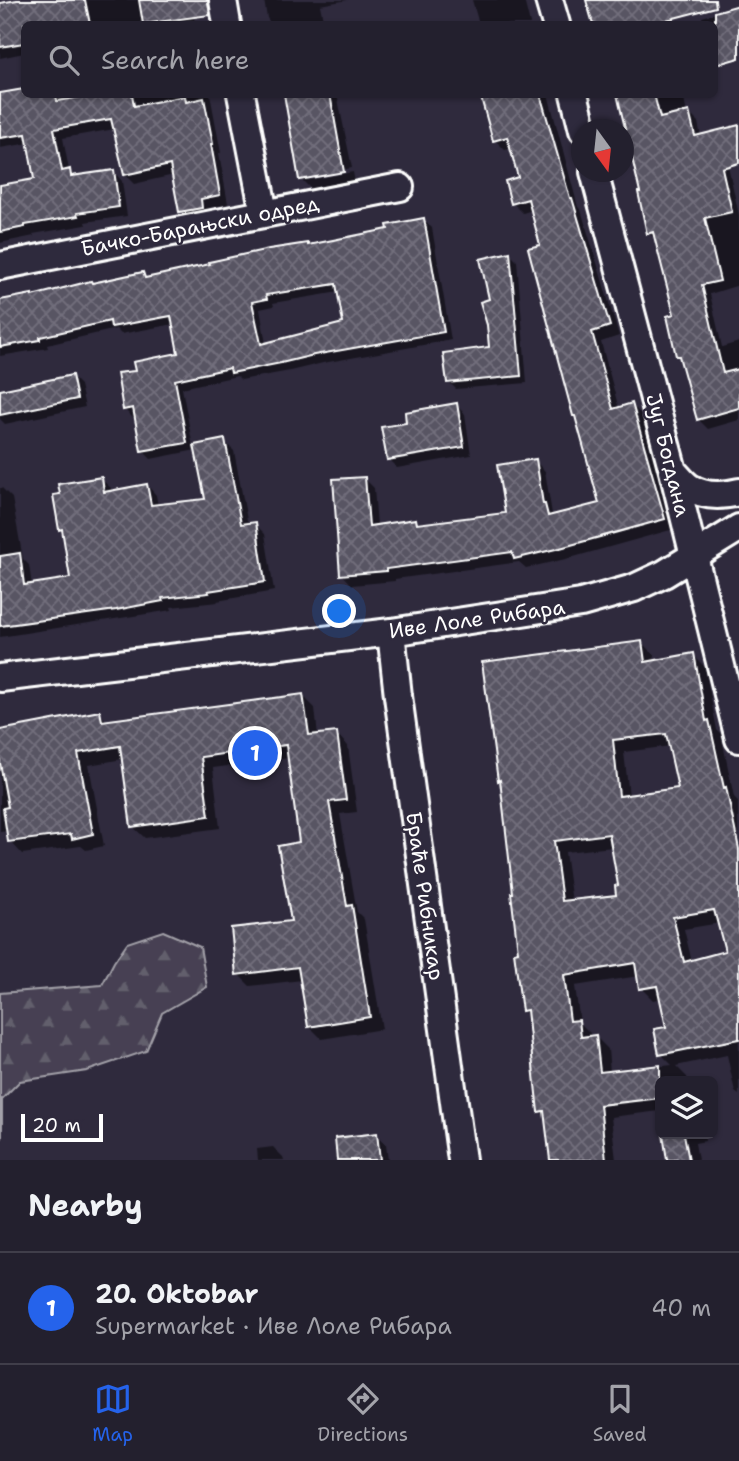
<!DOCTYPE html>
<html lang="en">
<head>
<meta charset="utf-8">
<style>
	body { margin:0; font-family:"Shantell Sans",sans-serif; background:#2b2836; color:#f1f3f6 }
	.controls { position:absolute; right:21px; bottom:21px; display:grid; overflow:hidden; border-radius:10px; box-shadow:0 2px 5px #0004 }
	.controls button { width:63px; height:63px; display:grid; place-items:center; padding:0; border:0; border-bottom:2px solid #403e4a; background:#23202e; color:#f1f3f6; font:35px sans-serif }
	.compass { position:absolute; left:571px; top:119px; width:63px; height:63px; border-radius:50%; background:#23202e; box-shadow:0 2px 5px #0004; rotate:165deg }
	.scale { position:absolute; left:21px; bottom:18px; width:82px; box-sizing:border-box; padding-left:7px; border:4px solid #fff; border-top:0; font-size:19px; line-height:24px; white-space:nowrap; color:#fff; -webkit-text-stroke:5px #2f2a3d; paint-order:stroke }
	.you { position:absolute; left:340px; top:612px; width:24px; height:24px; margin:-18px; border:5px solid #fff; border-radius:50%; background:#1a73e8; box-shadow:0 0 0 10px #1a73e833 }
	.badge { display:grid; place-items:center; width:46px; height:46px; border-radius:50%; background:#2563eb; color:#fff; font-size:23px; font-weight:700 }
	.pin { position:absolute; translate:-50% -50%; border:4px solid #fff; box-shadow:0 2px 7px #0006 }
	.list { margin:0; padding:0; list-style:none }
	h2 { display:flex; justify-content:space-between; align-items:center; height:91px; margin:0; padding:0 28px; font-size:30px }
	h2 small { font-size:23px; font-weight:400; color:#a3a3aa }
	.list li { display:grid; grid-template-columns:46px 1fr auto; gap:21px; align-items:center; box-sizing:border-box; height:112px; padding:0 28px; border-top:2px solid #403e4a }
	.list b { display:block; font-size:26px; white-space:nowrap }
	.list p { margin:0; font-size:23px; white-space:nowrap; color:#a3a3aa }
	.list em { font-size:23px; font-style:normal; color:#a3a3aa }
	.icon { flex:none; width:38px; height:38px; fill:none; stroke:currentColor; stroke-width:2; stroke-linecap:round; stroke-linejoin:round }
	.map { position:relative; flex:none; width:739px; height:1160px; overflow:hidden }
	.search { position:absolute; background:#23202e; box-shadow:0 2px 5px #0004; left:21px; right:21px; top:21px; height:77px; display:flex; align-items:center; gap:18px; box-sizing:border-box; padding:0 24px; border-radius:10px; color:#a3a3aa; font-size:26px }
	.sheet { height:203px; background:#23202e }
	nav { display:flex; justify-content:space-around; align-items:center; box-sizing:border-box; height:98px; border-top:2px solid #403e4a; background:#23202e; font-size:19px; color:#a3a3aa }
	nav a { display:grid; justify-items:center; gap:4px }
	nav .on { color:#2563eb }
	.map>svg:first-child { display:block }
	.forest { fill:url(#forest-firs); stroke:#a2a0a8; stroke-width:2 }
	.shadow { fill:#0007; fill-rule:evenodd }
	.building { fill:url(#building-cross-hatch); stroke:#fff; stroke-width:2; fill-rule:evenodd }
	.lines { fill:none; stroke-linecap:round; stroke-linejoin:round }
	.minor-casing { stroke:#fff; stroke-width:32 }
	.minor { stroke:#2f2a3d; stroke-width:26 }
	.labels { text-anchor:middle; stroke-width:5; stroke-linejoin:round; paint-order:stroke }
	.street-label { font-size:21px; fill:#fff; stroke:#2f2a3d }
</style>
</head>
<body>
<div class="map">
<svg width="739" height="1160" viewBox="0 0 739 1160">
	<defs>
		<pattern id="forest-firs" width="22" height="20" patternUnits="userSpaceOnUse" patternTransform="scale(1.75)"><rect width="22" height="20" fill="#464152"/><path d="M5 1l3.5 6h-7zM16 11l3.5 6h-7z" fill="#625e6c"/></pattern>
		<pattern id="building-cross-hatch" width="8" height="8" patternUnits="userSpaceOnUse" patternTransform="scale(1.75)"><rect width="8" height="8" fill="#595564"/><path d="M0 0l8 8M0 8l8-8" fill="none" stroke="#726e7b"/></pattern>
	</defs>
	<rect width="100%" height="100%" fill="#2f2a3d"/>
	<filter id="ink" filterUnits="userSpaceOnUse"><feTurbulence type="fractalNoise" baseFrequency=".0143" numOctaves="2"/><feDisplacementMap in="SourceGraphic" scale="14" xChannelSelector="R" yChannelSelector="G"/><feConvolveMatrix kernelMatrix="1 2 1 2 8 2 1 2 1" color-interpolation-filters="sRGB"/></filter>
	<g filter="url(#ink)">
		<path class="forest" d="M163,931L200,947L207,987L162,1013L146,1051L87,1071L20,1081L2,1099V1138H0V993L102,985L114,962L127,943Z"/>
		<path class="shadow" d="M26,0H191L195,24H24V53L0,58V5Z
			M264,0H348L320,5L324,24H271L267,18Z
			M472,0H524L530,24H479Z
			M588,0H658L662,5L667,24H595Z
			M739,7V54H720L714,49V24H704L702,17Z
			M24,91V94H63L64,102L108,94H210L221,153H219L228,204L209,208L211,217L190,221L181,211L174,175L134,184L125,175L115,129L63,138L69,170L75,177L113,171L122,181L127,216L85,222L86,225L33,234L34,236L0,243V186L36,180L30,143L0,148V95Z
			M284,94H337L352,168L308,176V180L353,172L355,183L313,191L301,179L287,100Z
			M482,94H548L578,207L581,210L619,336L601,342L619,409L632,405L642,415L674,529L570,558L526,568L519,562L395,579V581L352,585L342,574L364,478L374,488L377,526L416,521L420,526L507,514L535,461L545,471L552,514L555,516L601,504L532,210L523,213L513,203L520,178L512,148L505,150L495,140Z
			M619,94H683L687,114L689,113L698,122L701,137L723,143L739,215V285L710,294L722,347L739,342V420L708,429L698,419L681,359L678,356L676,315L657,241L649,233L643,193Z
			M424,220L432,228L451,340L323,363L290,371L241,380L237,376L182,388L193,447L224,441L234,451L248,525L255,524L265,534L274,591L217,601L218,602L171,607L172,610L0,637V488H2L12,498L23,559L29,565L32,586L72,579L65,533L60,529L101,479L111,488V492L147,485L156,495L158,506L207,501L196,450L151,459L143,451L136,417L133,418L124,409L137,372L180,354L174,324L121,334L116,329L47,345L48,348L0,356V302L33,297L143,274L148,279L390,230ZM339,292L346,324L266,344L260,309L274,306L273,303Z
			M510,254L517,261L527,383L456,389L449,382L490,348L491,300Z
			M72,377L80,385L85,407L5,424L0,419V392Z
			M456,405L465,414L471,455L397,468L388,459Z
			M642,643L654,655L655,662L693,655L705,667L717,730L721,734L734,797L738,801L739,1095L735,1092L727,1055L676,1066L687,1077L688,1081H660V1111L611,1117L616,1160H552L547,1118L540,1111L529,1016L523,1010L515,894L502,783L499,780ZM671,746L680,790L629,796L624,752ZM613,847L620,886L618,896L572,902L565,852ZM720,923L728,952L692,962L684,929ZM639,976L641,988L653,1000L662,998L668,1028L661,1054L672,1065L610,1072L608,1049L596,1037H591L590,1033L580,1023L575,986Z
			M302,695L315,708L318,736L336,733L348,746L357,812L340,814L357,912L364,919L382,1029L322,1039L310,1027L302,980L250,986L238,974L293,922L301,843L289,758L213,768L220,828L145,838L132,826L123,759L89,765L104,846L86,850L81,846L22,854L10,841L8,831L0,832V731L99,713L108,722Z
			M376,1134L386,1145L388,1160H339Z
			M664,1134H704L705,1141L695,1143L698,1160H669Z
			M273,1147L283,1157L284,1160H258L257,1149Z"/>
		<path class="building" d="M17,0H85L90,24H24V43L0,47V3Z
			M139,0H208L210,15L143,24Z
			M586,0H715L716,7L651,24H593Z
			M739,5V58L715,65V12Z
			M24,89V94H56L57,101L99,94H132L134,106L185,96L186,102L204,98L213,144H211L220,195L201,199L202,208L179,212L170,165L124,175L111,119L54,129L62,171L70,169L71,176L114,170L119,207L77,213L78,216L25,225V227L0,232V185L34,179L26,134L0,138V93Z
			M284,94H330L344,172L299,180Z
			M480,94H540L570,198H572L610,326L592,332L613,409L632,403L665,519L560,548L514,559L512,552L386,569V571L340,575L333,479L365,477L369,526L416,519L417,524L505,513L497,465L536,459L543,504H545L548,516L599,503L575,416H573L528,248L540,245L528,199L511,204L505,181L518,177L507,137L493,141Z
			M617,94H654L660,118L689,111L695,136L739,125V163L722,168L732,212L705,218L720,281L702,285L723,373L739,369V408L697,420L679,356H676L667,316L674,314L653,232L647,234L638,192H640Z
			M424,218L444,332L314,355L281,363L231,373L230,368L175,380L187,443L141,451L133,408L123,410L117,373L135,371L133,362L178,353L171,316L111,327L110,321L40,337V340L0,347V300L32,294V296L91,281L92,283L143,272L145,278L210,264L209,262L269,249L308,243V245L388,229L387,225ZM336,284L343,323L261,344L252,302L267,299L266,295Z
			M510,252L521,376L447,383L443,353L489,347L487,325L480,302L489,299L480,259Z
			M72,375L77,399L0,415V390Z
			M457,403L464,447L387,460L381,427L406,423L405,412Z
			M225,439L241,524L256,522L265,582L208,591L209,593L162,598L163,601L116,610L0,626V556L20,553L24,585L70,578L62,529L59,530L53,495L60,494L58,484L102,477L104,492L147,484L151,505L205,499L194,445Z
			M642,641L645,662L694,653L706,721L709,720L724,788L726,787L739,849V1039L659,1055L654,1029L666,1027L657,986L639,989L635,963L564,975L570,1021L579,1020L581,1037L596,1035L600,1072L660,1065V1098L600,1105L606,1160H550L544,1111L538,1112L527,1010L522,1011L514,952L518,951L511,893H513L500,780L498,781L482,662ZM666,734L678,788L619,796L613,740ZM609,834L618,885L615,886L616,895L562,901L554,841ZM714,910L725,951L684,962L673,917Z
			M303,694L309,735L337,732L346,800L329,802L347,906L352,905L370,1017L308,1027L298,967L236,975L231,928L291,921L278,846L299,842L286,745L201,757L209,816L131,827L120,746L78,753L93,834L72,839L71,834L8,842L3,808L8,807L0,763V730L100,711L102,721Z
			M377,1133L380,1160H337L335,1138Z
			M663,1134H684L689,1160H667Z"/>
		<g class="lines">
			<g class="minor-casing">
				<path id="minor" d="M223,0L227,24
					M549,0L556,24
					M241,94L264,213
					M574,94L583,130
					M594,172L673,471L739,739
					M0,266L400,187
					M673,471C678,476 683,483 689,487C704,497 723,496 739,492
					M391,632L398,696L462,1160
					M0,678L391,632L581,603L634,588L664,574L739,528"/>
			</g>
			<use href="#minor" class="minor"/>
		</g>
	</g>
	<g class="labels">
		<g class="street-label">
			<text transform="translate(200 226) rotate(-11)" y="7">Бачко-Барањски одред</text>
			<text transform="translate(668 455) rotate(76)" y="7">Југ Богдана</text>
			<text transform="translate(477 619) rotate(-8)" y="7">Иве Лоле Рибара</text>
			<text transform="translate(425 896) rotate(82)" y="7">Браће Рибникар</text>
		</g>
	</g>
</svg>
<div class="controls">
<button><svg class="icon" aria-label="layers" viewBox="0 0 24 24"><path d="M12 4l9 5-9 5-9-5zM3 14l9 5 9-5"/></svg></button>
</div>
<svg class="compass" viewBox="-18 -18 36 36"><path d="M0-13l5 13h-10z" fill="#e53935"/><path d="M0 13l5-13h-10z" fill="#a3a3aa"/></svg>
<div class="scale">20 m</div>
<div class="you"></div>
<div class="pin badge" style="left:255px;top:753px">1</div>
<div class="search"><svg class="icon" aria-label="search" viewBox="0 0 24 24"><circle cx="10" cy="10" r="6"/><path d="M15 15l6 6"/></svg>Search here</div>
</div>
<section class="sheet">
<h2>Nearby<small></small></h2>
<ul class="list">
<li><span class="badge">1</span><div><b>20. Oktobar</b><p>Supermarket · Иве Лоле Рибара</p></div><em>40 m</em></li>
</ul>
</section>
<nav>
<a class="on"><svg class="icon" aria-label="map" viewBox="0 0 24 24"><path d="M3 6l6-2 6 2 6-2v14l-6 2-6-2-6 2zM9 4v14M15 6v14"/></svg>Map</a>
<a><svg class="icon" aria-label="directions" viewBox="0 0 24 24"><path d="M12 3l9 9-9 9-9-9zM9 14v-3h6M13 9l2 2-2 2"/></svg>Directions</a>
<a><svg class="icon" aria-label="saved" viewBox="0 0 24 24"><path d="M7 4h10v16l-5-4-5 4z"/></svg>Saved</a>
</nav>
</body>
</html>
